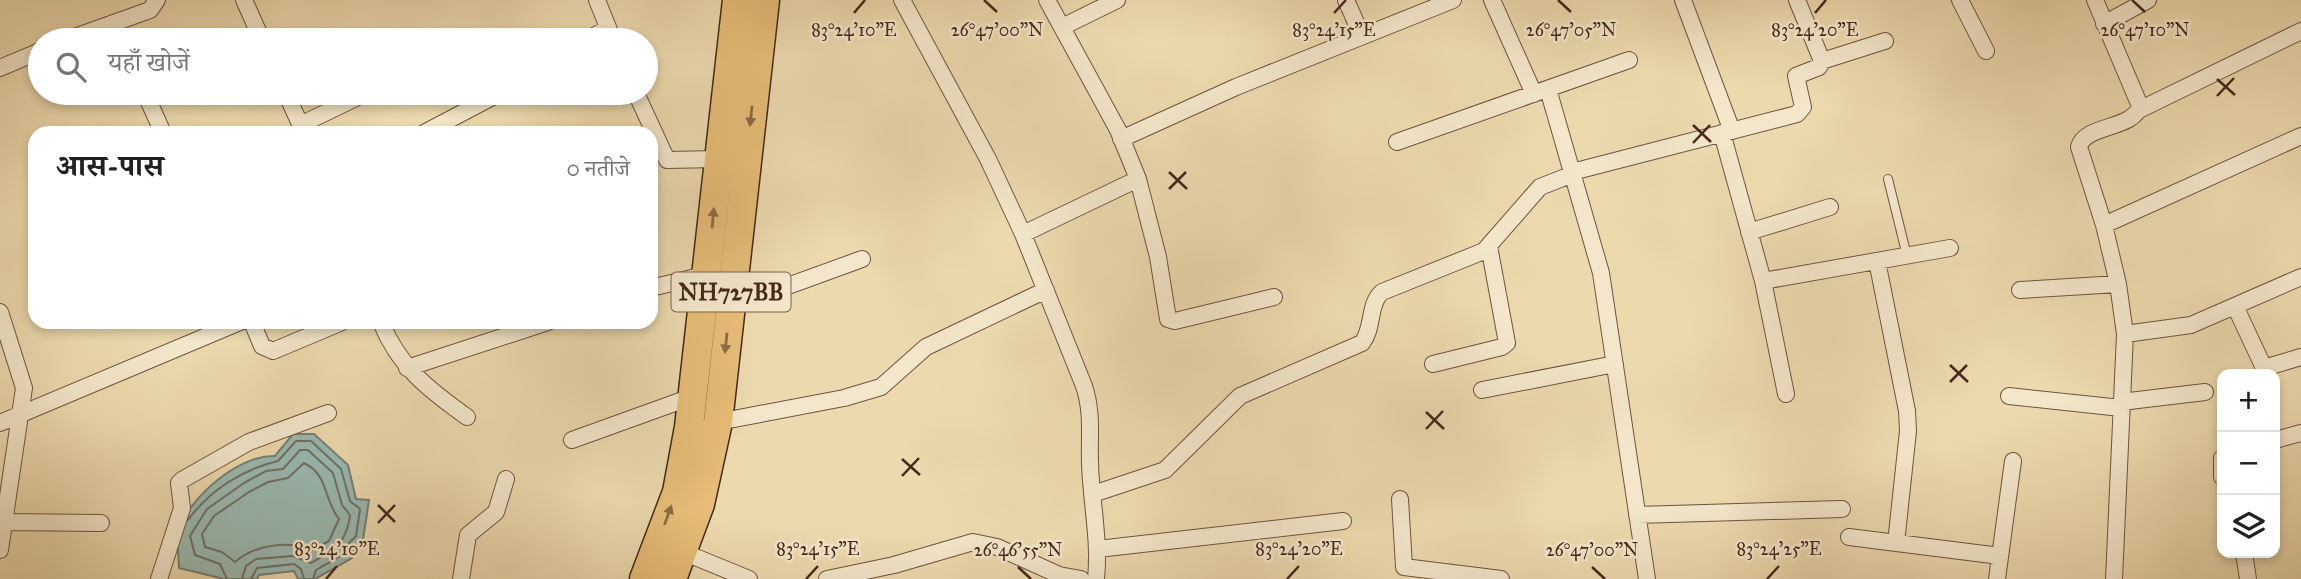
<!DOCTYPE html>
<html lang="hi">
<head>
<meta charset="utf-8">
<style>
	body { margin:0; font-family:"IM FELL Great Primer","Noto Serif Devanagari",serif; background:#f6f6f6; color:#202124 }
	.controls { position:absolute; right:21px; bottom:21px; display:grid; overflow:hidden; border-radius:14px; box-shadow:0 4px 10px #0003 }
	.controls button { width:63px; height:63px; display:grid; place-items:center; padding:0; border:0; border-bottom:2px solid #e0e0e0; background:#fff; color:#202124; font:35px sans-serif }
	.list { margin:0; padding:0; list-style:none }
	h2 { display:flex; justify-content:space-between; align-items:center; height:91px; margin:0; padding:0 28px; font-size:30px }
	h2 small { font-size:23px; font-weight:400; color:#757577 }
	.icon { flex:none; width:38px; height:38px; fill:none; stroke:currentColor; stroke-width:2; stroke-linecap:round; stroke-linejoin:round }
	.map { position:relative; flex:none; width:2301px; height:579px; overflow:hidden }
	.search { position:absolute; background:#fff; box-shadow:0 4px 10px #0003; left:28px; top:28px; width:630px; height:77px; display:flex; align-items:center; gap:18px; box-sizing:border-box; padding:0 24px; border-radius:38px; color:#757577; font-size:26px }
	.panel { position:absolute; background:#fff; box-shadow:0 4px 10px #0003; left:28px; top:126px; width:630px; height:203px; border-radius:21px }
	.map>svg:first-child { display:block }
	.water { fill:#9ab9b1; stroke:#787f75; stroke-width:2 }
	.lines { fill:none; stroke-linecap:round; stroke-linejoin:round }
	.shore { stroke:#6f7066; stroke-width:2 }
	.lane-casing { stroke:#6e5440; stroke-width:10 }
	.street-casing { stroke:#6e5440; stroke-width:18 }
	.highway-casing { stroke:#44281c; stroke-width:31 }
	.lane { stroke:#f3e6ca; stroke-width:8 }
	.street { stroke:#f3e6ca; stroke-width:16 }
	.highway { stroke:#e6bc77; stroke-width:28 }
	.oneway { fill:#8d6b45 }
	.ticks { fill:none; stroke:#44281c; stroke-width:2.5 }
	.labels { text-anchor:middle; stroke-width:5; stroke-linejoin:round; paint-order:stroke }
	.shield { fill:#f3e6ca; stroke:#786150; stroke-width:2 }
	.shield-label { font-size:23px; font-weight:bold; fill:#44281c }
	.ticks-label { font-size:18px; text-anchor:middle; fill:#44281c; stroke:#f3e6ca; stroke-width:5; stroke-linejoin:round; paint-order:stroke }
</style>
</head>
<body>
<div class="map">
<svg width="2301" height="579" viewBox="0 0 2301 579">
	<rect width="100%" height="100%" fill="#ecd9ae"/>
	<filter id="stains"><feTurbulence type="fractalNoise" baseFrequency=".00286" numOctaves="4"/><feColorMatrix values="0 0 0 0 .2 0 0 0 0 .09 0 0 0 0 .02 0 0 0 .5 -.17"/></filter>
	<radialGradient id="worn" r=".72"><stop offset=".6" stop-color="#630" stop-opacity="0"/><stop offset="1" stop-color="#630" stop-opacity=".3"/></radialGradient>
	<path class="water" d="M293,434H314L348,465L356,499L369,500L363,540L354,547L352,558L315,579H298L294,571L259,575L257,579H224L179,568L178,549L171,543C183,505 233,455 275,456Z"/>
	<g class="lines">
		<path class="shore" d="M304,463C329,475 323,499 339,519L329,541L312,550C288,540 254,545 235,562L222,552L205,547L202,534L214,516L249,492L268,482L288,478Z
			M188,520C210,490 243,469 278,461L296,441H311L341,469L350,501L360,509L356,536L348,544L346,553L316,570L313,579
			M227,579L220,564L195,555L190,536L207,509L244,483L266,471L283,469L300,450H308L333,473L342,505L350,515C347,543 334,550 311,563L293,556L256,559L246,566L242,579
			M251,579L257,568L294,564L301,569L304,579"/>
		<g class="lane-casing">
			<path id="lane" d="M1888,179L1907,256"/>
		</g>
		<g class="street-casing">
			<path id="street" d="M244,0L262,40
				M597,0L613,40
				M902,0L988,159L1023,234L1084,386C1093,413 1089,436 1090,463C1091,502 1100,539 1096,579
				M1047,0L1118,130L1138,179L1158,257L1168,319L1175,321L1274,297
				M1346,0L1362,36
				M1492,0L1534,94
				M1683,0L1732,131
				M1960,0L1986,51
				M2095,0L2140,106C2133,130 2085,124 2079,147L2104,225L2118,284L2125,334L2114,579
				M113,23L121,40
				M2104,24L2148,0
				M1062,27L1117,0
				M66,40L150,10L157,0
				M587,40L608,28
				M1822,61L1885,41
				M0,68L40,51
				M1548,89L1601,273L1647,579
				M145,93L163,133
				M286,93L304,133
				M636,93L667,160L718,159
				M2139,110L2301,31
				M300,125L366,93
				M424,133L500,93
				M1722,133L1763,281L1786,394
				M1121,139L1236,87L1453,0
				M1397,142L1629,60
				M1572,172L1797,114L1803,107L1796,76L1819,67L1822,61L1797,0
				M2104,225L2301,136
				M1749,232L1830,207
				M1023,234L1138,179
				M1877,261L1907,411L1908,431L1896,543
				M1763,281L1950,248
				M651,288L708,274
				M2020,290L2118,284
				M2235,306L2264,368L2301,357
				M730,307L862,259
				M0,312L24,388L0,550
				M252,322L262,346L273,351L342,322
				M381,322C399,367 429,390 467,417
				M2125,334L2191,325L2301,277
				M1433,364L1502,347L1507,343L1489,246
				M407,368L548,322
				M1482,390L1615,364
				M2009,396L2121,408
				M2121,402L2205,392
				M718,422L844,398L881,387L926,347L1046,290
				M0,423L240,322
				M572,440L694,396
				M2275,440L2301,433
				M2222,458V477
				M1093,494L1165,470L1240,396L1362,343C1374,328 1368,304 1382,292L1484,251L1540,187L1573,174
				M1400,499L1404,567L1501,579
				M1637,515L1842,509
				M4,522L101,523
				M1849,537L2000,556
				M1098,549L1343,521
				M683,552L749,579
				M2244,553L2248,579
				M159,579L182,508L179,483L182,480L249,442L328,413
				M461,579L468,535L496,512L506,479
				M827,579L894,565L973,542L997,547L1059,575L1081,579
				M1997,579L2013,461"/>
		</g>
		<g class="highway-casing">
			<path id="highway" d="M644,579L677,492L689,427L737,0
				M672,579L700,504L718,422L765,0"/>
		</g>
		<use href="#lane" class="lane"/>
		<use href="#street" class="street"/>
		<use href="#highway" class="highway"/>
	</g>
	<defs><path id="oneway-solid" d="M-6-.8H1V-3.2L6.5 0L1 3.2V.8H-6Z" transform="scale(1.75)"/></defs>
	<g class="oneway">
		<use href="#oneway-solid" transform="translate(751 116) rotate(96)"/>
		<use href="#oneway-solid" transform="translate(713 218) rotate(-85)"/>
		<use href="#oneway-solid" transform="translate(726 343) rotate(96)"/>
		<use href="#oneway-solid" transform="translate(668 515) rotate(-70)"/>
	</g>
	<path class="ticks" d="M984,0L997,12M1558,0L1571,12M2132,0L2145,12M854,13L865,0M1334,13L1346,0M1815,13L1826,0M2217,79L2235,95M2217,96L2234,78M1693,125L1711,142M1693,143L1710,125M1169,172L1187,189M1169,189L1186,172M1950,365L1968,382M1950,382L1967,365M1426,412L1444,429M1426,429L1443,411M902,459L920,475M902,476L919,458M378,505L395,522M378,523L395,505M1018,567L1031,579M1592,567L1605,579M326,579L337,566M806,579L818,566M1287,579L1299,566M1767,579L1779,566"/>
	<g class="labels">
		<rect class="shield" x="671.5" y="272.5" width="119" height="39" rx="5"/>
		<g class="shield-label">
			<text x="731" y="300">NH727BB</text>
		</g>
	</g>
	<g class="ticks-label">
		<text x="2145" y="36">26°47'10"N</text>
		<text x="997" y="36">26°47'00"N</text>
		<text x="1571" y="36">26°47'05"N</text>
		<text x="854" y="36">83°24'10"E</text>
		<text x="1815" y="36">83°24'20"E</text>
		<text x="1334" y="36">83°24'15"E</text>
		<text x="337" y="555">83°24'10"E</text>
		<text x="818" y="555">83°24'15"E</text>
		<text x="1299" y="555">83°24'20"E</text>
		<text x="1779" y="555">83°24'25"E</text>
		<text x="1018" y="556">26°46'55"N</text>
		<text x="1592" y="556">26°47'00"N</text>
	</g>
	<rect width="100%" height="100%" filter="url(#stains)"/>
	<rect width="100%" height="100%" fill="url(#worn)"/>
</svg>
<div class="controls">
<button>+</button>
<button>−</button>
<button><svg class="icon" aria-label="layers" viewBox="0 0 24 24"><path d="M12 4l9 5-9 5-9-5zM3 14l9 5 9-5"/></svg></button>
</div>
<div class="search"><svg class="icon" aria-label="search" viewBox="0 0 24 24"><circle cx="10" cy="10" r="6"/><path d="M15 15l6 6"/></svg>यहाँ खोजें</div>
<section class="panel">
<h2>आस-पास<small>0 नतीजे</small></h2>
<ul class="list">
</ul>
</section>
</div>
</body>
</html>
